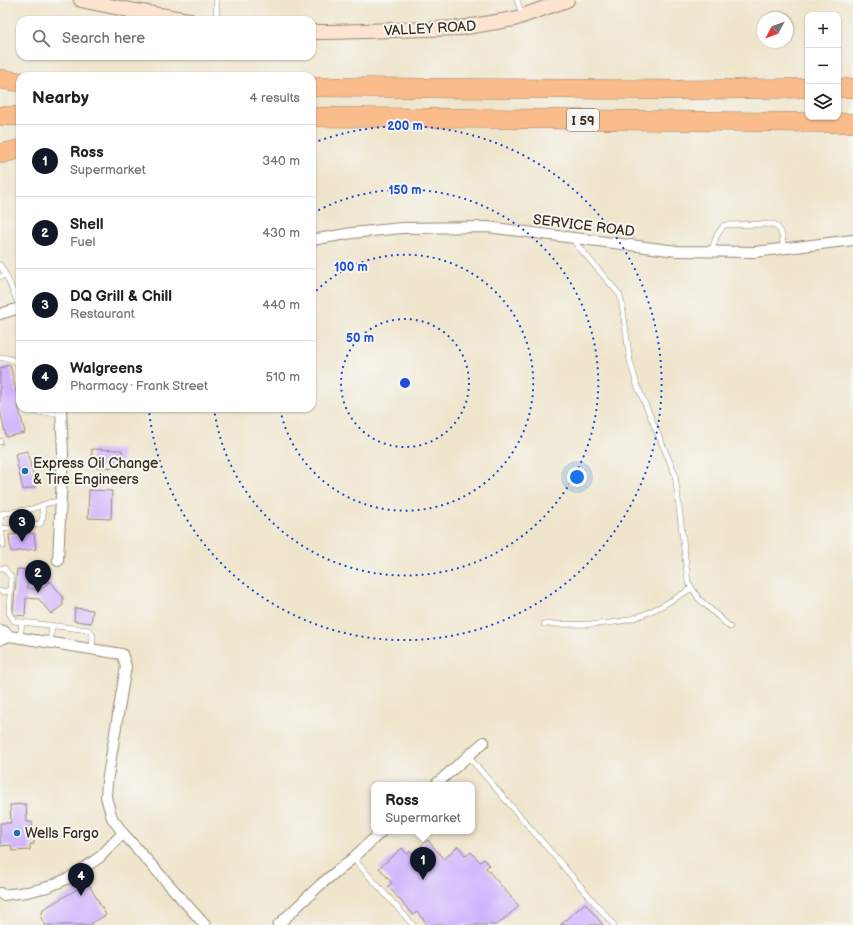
<!DOCTYPE html>
<html lang="en">
<head>
<meta charset="utf-8">
<style>
	body { margin:0; font-family:"Balsamiq Sans",sans-serif; background:#f2f2f2; color:#202124 }
	.controls { position:absolute; right:12px; top:12px; display:grid; overflow:hidden; border-radius:8px; box-shadow:0 1px 3px #0004 }
	.controls button { width:36px; height:36px; display:grid; place-items:center; padding:0; border:0; border-bottom:1px solid #e0e0e0; background:#fff; color:#202124; font:20px sans-serif }
	.compass { position:absolute; left:757px; top:12px; width:36px; height:36px; border-radius:50%; background:#fff; box-shadow:0 1px 3px #0004; rotate:229deg }
	.you { position:absolute; left:577px; top:477px; width:14px; height:14px; margin:-10px; border:3px solid #fff; border-radius:50%; background:#1a73e8; box-shadow:0 0 0 6px #1a73e833 }
	.badge { display:grid; place-items:center; width:26px; height:26px; border-radius:50%; background:#111827; color:#fff; font-size:13px; font-weight:700 }
	.pin { position:absolute; translate:-50% -33px; filter:drop-shadow(0 1px 2px #0008) }
	.pin::after { content:''; position:absolute; top:21px; width:14px; height:12px; background:inherit; clip-path:polygon(0 0,100% 0,50% 100%) }
	.popup { position:absolute; left:371px; top:782px; width:104px; height:52px; box-sizing:border-box; display:grid; place-content:center; border-radius:8px; background:#fff; filter:drop-shadow(0 1px 3px #0005); font-size:13px; white-space:nowrap; color:#757577 }
	.popup b { font-size:15px; color:#202124 }
	.popup::after { content:''; position:absolute; left:50%; top:100%; margin-left:-8px; border:8px solid transparent; border-top-color:#fff }
	.list { margin:0; padding:0; list-style:none }
	h2 { display:flex; justify-content:space-between; align-items:center; height:52px; margin:0; padding:0 16px; font-size:17px }
	h2 small { font-size:13px; font-weight:400; color:#757577 }
	.list li { display:grid; grid-template-columns:26px 1fr auto; gap:12px; align-items:center; box-sizing:border-box; height:72px; padding:0 16px; border-top:1px solid #e0e0e0 }
	.list b { display:block; font-size:15px; white-space:nowrap }
	.list p { margin:0; font-size:13px; white-space:nowrap; color:#757577 }
	.list em { font-size:13px; font-style:normal; color:#757577 }
	.icon { flex:none; width:22px; height:22px; fill:none; stroke:currentColor; stroke-width:2; stroke-linecap:round; stroke-linejoin:round }
	.map { position:relative; flex:none; width:853px; height:925px; overflow:hidden }
	.search { position:absolute; background:#fff; box-shadow:0 1px 3px #0004; left:16px; top:16px; width:300px; height:44px; display:flex; align-items:center; gap:10px; box-sizing:border-box; padding:0 14px; border-radius:12px; color:#757577; font-size:15px }
	.panel { position:absolute; background:#fff; box-shadow:0 1px 3px #0004; left:16px; top:72px; width:300px; height:340px; border-radius:12px }
	.map>svg:first-child { display:block }
	.building { fill:#ceb2fe }
	.lines { fill:none; stroke-linecap:round; stroke-linejoin:round }
	.lane-casing { stroke:#958875; stroke-width:6 }
	.street-casing { stroke:#958875; stroke-width:12 }
	.secondary-casing { stroke:#958875; stroke-width:16 }
	.highway-casing { stroke:#958875; stroke-width:20 }
	.lane { stroke:#fff; stroke-width:5 }
	.street { stroke:#fff; stroke-width:10 }
	.secondary { stroke:#fde4d0; stroke-width:14 }
	.highway { stroke:#f9bc8a; stroke-width:19 }
	.ring { fill:none; stroke:#1d4ed8; stroke-width:2; stroke-dasharray:2 4 }
	.poi-dot { fill:#1f6fb2; stroke:#f6f6f2; stroke-width:1.5 }
	.labels { text-anchor:middle; stroke-width:4; stroke-linejoin:round; paint-order:stroke }
	.shield { fill:#f6f6f2; stroke:#73675e; stroke-width:1 }
	.shield-label { font-size:13px; font-weight:bold; fill:#3b2a1e }
	.street-label { font-size:14px; fill:#3b2a1e; stroke:#f6f6f2 }
	.poi-label { font-size:14px; fill:#3b2a1e; stroke:#f6f6f2; text-anchor:start }
	.centre { fill:#1d4ed8; stroke:#f6f6f2; stroke-width:2 }
	.ring-label { font-size:12px; text-anchor:middle; font-weight:bold; fill:#1d4ed8; stroke:#f6f6f2; stroke-width:4; stroke-linejoin:round; paint-order:stroke }
</style>
</head>
<body>
<div class="map">
<svg width="853" height="925" viewBox="0 0 853 925">
	<rect width="100%" height="100%" fill="#f6f6f2"/>
	<filter id="ink" filterUnits="userSpaceOnUse"><feTurbulence type="fractalNoise" baseFrequency=".025" numOctaves="2"/><feDisplacementMap in="SourceGraphic" scale="8" xChannelSelector="R" yChannelSelector="G"/><feConvolveMatrix kernelMatrix="1 2 1 2 8 2 1 2 1" color-interpolation-filters="sRGB"/></filter>
	<filter id="wash" filterUnits="userSpaceOnUse"><feTurbulence type="fractalNoise" baseFrequency=".012" numOctaves="4" result="noise"/><feDisplacementMap in="SourceGraphic" scale="16" xChannelSelector="R" yChannelSelector="G"/><feGaussianBlur stdDeviation="0.9" result="paint"/><feColorMatrix in="noise" values="0 0 0 0 0 0 0 0 0 0 0 0 0 0 0 0 0 1.4 0 .05"/><feComposite in="paint" operator="in"/></filter>
	<g filter="url(#wash)">
		<rect width="100%" height="100%" fill="#efe5cc"/>
		<g id="blocks">
			<path class="building" d="M10,365L16,392H20V405H18L25,433L6,437L0,410V368Z
				M92,449L122,450V468L91,467Z
				M27,451L36,487L23,490L15,454Z
				M89,490L112,491L111,519L88,518Z
				M34,533L36,549L11,552L9,535Z
				M17,569L29,570L27,588L40,590L50,581L63,597V605L51,614L39,599L26,598L25,616L15,615L13,612Z
				M75,608L93,610L91,623L74,621Z
				M26,804L27,822H32L34,844H30V850L12,851L11,845L0,846V823H11L10,805Z
				M428,840L444,859L458,846L466,856L471,852L480,862L484,859L489,865L486,868L519,906L497,925H428L417,912L413,915L388,886L392,883L379,868L402,848L407,854L410,851L412,854Z
				M88,883L106,915L89,925H45L41,918L43,909Z
				M585,903L603,925H560Z"/>
		</g>
	</g>
	<g filter="url(#ink)">
		<use href="#blocks" fill-opacity="0" stroke="#958875" stroke-width="1"/>
		<g class="lines">
			<g class="lane-casing">
				<path id="lane" d="M216,0L217,20
					M517,0L522,15
					M572,239L620,295L623,311L630,361L637,385L675,474L688,582L699,599L730,627
					M711,252L717,235L724,225L774,224C783,231 783,238 783,249
					M0,265L6,275L20,308
					M0,277L6,275
					M0,358C7,356 14,360 20,364
					M36,408L38,413H61
					M0,441V442
					M0,514L32,509L48,503L60,501
					M0,514L3,546
					M2,529L40,524L43,517L42,505
					M0,568H4L11,577L9,613L14,621L89,630L93,636L92,649
					M0,591L10,592
					M544,624C574,624 611,627 640,616C658,609 675,599 692,588
					M20,637L22,622
					M50,642L52,625
					M468,756L614,925
					M353,858L413,925"/>
			</g>
			<g class="street-casing">
				<path id="street" d="M312,240L352,233L402,228L487,227L677,251L755,252L853,240
					M0,314L20,308
					M58,561L63,454L61,408
					M0,630L4,631L9,636
					M0,640L2,639L9,636L122,654L126,666L107,782L106,797L112,818L123,833L205,925
					M435,785L484,742
					M0,893L3,895L27,892L48,887L69,878L100,857L123,833
					M278,925L320,885L353,858L382,831"/>
			</g>
			<g class="secondary-casing">
				<path id="secondary" d="M81,0L124,9L188,20
					M312,32H330L461,28L514,19L567,0"/>
			</g>
			<g class="highway-casing">
				<path id="highway" d="M0,79L20,82
					M312,87L679,90L808,88
					M838,88H853
					M0,116H20
					M312,117L545,119L853,123
					M0,154L20,149"/>
			</g>
			<use href="#lane" class="lane"/>
			<use href="#street" class="street"/>
			<use href="#secondary" class="secondary"/>
			<use href="#highway" class="highway"/>
		</g>
	</g>
	<g class="ring">
		<circle cx="405" cy="383" r="64"/>
		<path d="M312 295A128 128 0 1 1 280 409"/>
		<path d="M313 213A193 193 0 1 1 214 408"/>
		<path d="M313 143A257 257 0 1 1 149 410"/>
	</g>
	<g class="poi-dot">
		<circle cx="25" cy="471" r="4"/>
		<circle cx="17" cy="833" r="4"/>
	</g>
	<g class="labels">
		<rect class="shield" x="567" y="109" width="32" height="22" rx="3"/>
		<g class="shield-label">
			<text x="583" y="125">I 59</text>
		</g>
		<g class="street-label">
			<text transform="translate(430 28) rotate(-3)" y="5">VALLEY ROAD</text>
			<text transform="translate(584 225) rotate(7)" y="5">SERVICE ROAD</text>
		</g>
		<g class="poi-label">
			<text x="33" y="468">Express Oil Change<tspan x="33" dy="16">&amp; Tire Engineers</tspan></text>
			<text x="25" y="838">Wells Fargo</text>
		</g>
	</g>
	<circle cx="405" cy="383" r="6" class="centre"/>
	<g class="ring-label">
		<text x="405" y="130">200 m</text>
		<text x="405" y="194">150 m</text>
		<text x="351" y="271">100 m</text>
		<text x="360" y="342">50 m</text>
	</g>
</svg>
<div class="controls">
<button>+</button>
<button>−</button>
<button><svg class="icon" aria-label="layers" viewBox="0 0 24 24"><path d="M12 4l9 5-9 5-9-5zM3 14l9 5 9-5"/></svg></button>
</div>
<svg class="compass" viewBox="-18 -18 36 36"><path d="M0-13l5 13h-10z" fill="#e53935"/><path d="M0 13l5-13h-10z" fill="#757577"/></svg>
<div class="you"></div>
<div class="pin badge" style="left:423px;top:880px">1</div>
<div class="popup"><b>Ross</b>Supermarket</div>
<div class="pin badge" style="left:38px;top:593px">2</div>
<div class="pin badge" style="left:22px;top:542px">3</div>
<div class="pin badge" style="left:81px;top:896px">4</div>
<div class="search"><svg class="icon" aria-label="search" viewBox="0 0 24 24"><circle cx="10" cy="10" r="6"/><path d="M15 15l6 6"/></svg>Search here</div>
<section class="panel">
<h2>Nearby<small>4 results</small></h2>
<ul class="list">
<li><span class="badge">1</span><div><b>Ross</b><p>Supermarket</p></div><em>340 m</em></li>
<li><span class="badge">2</span><div><b>Shell</b><p>Fuel</p></div><em>430 m</em></li>
<li><span class="badge">3</span><div><b>DQ Grill &amp; Chill</b><p>Restaurant</p></div><em>440 m</em></li>
<li><span class="badge">4</span><div><b>Walgreens</b><p>Pharmacy · Frank Street</p></div><em>510 m</em></li>
</ul>
</section>
</div>
</body>
</html>
